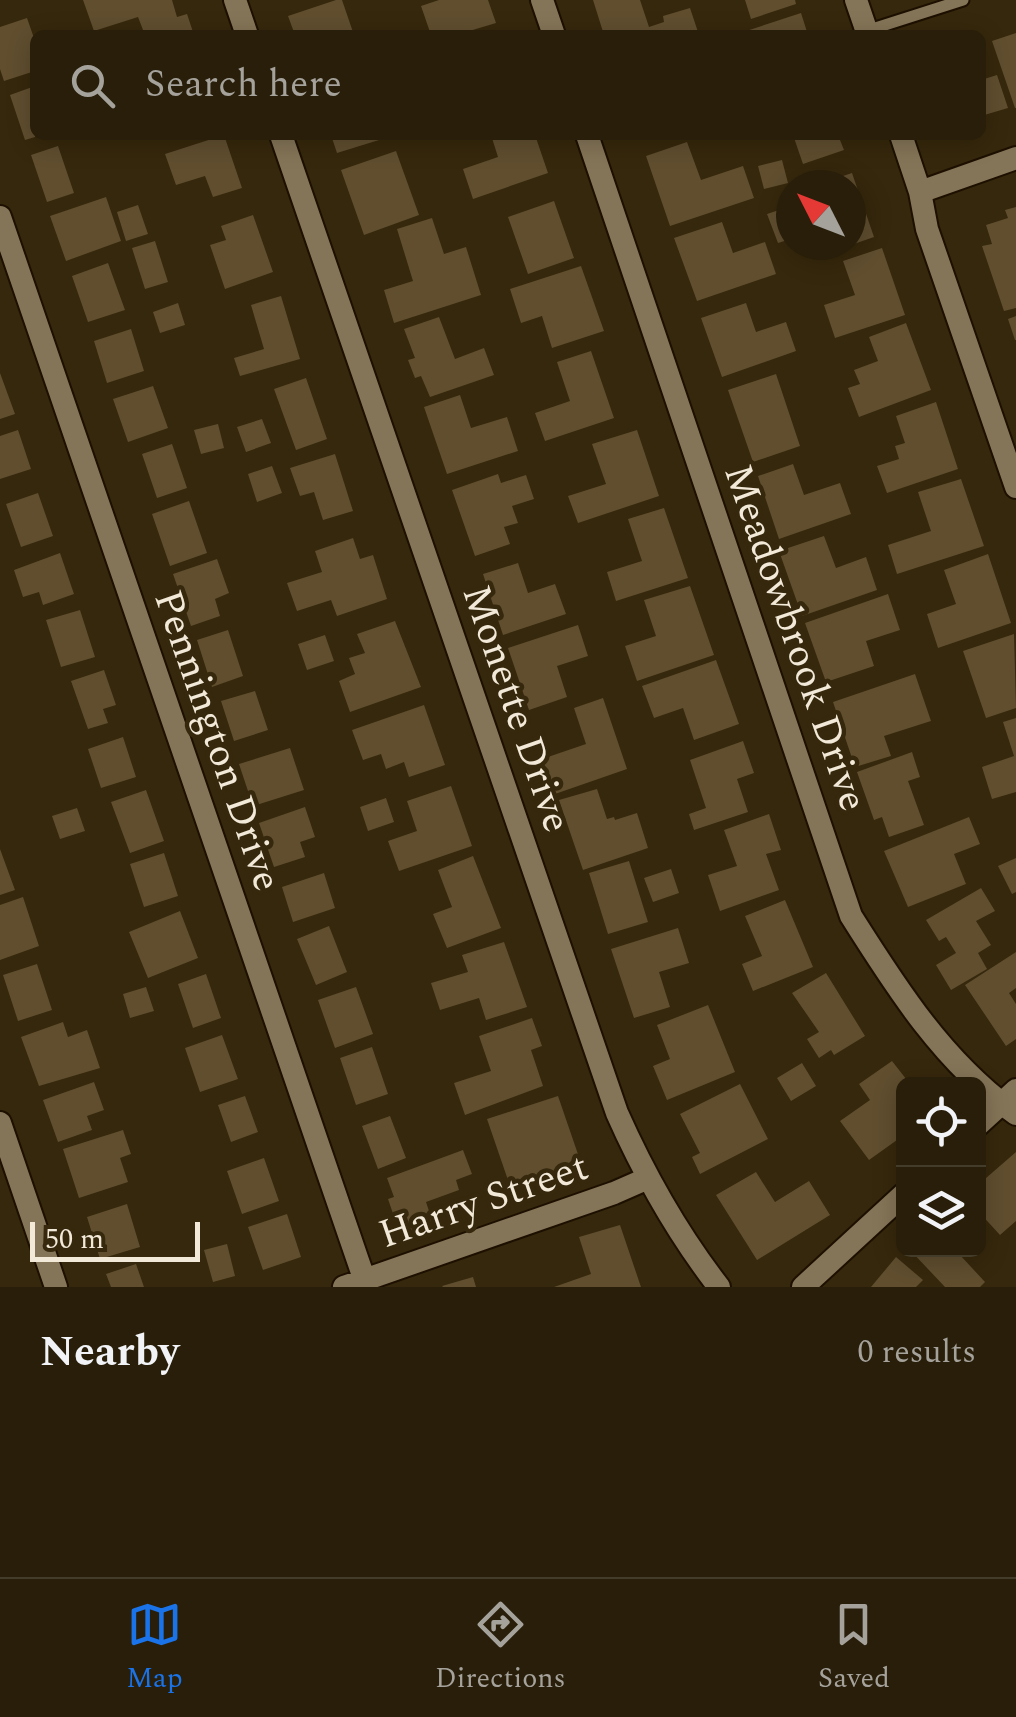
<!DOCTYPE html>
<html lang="en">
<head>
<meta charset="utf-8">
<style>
	body { margin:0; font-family:Spectral,serif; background:#342b17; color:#f1f3f6 }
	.controls { position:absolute; right:30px; bottom:30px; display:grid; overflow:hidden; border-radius:15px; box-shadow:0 5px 25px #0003 }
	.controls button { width:90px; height:90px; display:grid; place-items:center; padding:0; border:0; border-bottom:2px solid #443c2a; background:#281e09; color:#f1f3f6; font:50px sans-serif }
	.compass { position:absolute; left:776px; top:170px; width:90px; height:90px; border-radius:50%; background:#281e09; box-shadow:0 5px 25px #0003; rotate:312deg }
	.scale { position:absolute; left:30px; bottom:25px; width:170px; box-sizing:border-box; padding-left:10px; border:5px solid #f2e9d9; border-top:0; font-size:28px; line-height:35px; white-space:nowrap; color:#f2e9d9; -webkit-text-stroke:8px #36280c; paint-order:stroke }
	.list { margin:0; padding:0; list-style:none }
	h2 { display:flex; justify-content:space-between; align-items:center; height:130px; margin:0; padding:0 40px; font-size:42px }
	h2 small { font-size:32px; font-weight:400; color:#a5a29c }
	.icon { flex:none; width:55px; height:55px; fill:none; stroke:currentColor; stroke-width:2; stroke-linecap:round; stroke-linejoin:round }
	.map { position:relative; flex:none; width:1016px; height:1287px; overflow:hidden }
	.search { position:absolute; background:#281e09; box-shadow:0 5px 25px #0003; left:30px; right:30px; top:30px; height:110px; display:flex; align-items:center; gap:25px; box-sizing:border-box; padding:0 35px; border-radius:15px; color:#a5a29c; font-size:38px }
	.sheet { height:290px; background:#281e09 }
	nav { display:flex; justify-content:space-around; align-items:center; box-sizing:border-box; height:140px; border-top:2px solid #443c2a; background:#281e09; font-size:28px; color:#a5a29c }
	nav a { display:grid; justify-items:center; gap:5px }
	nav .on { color:#1a73e8 }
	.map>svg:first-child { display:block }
	.building { fill:#604e2f }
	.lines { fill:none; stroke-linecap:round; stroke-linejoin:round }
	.service-casing { stroke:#1d1000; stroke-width:15 }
	.minor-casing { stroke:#1d1000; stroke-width:26 }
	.service { stroke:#857558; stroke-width:11 }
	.minor { stroke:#857558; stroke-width:22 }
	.labels { text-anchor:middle; stroke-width:9; stroke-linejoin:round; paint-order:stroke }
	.street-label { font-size:40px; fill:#f2e9d9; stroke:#36280c }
</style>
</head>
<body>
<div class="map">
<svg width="1016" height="1287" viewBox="0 0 1016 1287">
	<rect width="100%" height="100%" fill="#36280c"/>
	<path class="building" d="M83,0H172L177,17L187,14L194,35H145L138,17L94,31Z
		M336,0H342L354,35H295L288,16Z
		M439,0H488L496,23L456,35H431L421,6Z
		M593,0H640L649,27L664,22L663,16L690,8L699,35H604Z
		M745,0H795L796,4L751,19Z
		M801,13L808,35H737V34Z
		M27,18L35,41V71L4,81L0,69V27Z
		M1016,33V108H1015L992,41Z
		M997,75L1008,108L981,116V80Z
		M35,86V137L25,140L10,95Z
		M224,135L242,188L213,197L205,176L176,185L165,154Z
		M331,135H392V136L337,153Z
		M491,135H535L548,173L473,199L463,169L498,157Z
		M793,135H838L844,150L803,164Z
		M687,142L701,180L743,166L754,198L670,226L646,156Z
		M58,146L74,193L47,202L31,155Z
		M396,151L419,215L364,235L341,170Z
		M782,160L788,183L764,189L758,166Z
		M852,173L874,237L851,245V185L819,184Z
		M106,197L121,241L66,261L50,216Z
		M554,201L574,258L528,274L508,217Z
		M138,205L148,234L126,241L117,212Z
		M791,206V239L778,243L767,214Z
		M1016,207V308L1004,311L982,246L992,244L986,225L1008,218L1005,210Z
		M253,215L273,272L225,289L210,245L226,240L221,226Z
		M432,218L444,254L466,247L481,295L394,323L384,290L413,281L397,229Z
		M722,222L733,253L765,242L776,274L697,301L674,238Z
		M155,241L168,282L145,289L132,248Z
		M882,248L905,315L835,338L824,305L855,295L843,261Z
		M108,263L125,310L88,322L72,276Z
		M581,266L604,331L552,348L542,316L521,323L510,289Z
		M281,296L300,359L240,376L234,358L264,349L251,305Z
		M178,303L185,325L160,333L153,312Z
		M746,303L756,332L786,322L796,351L722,377L701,318Z
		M1016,316V340H1015L1008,319Z
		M439,317L455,359L484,348L494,375L430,397L421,376L415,378L408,360L415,358L404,329Z
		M906,323L931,390L859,417L848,388L860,384L854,370L878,361L869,337Z
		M131,329L144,371L107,383L94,341Z
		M591,351L614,418L545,441L535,413L570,401L557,362Z
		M0,373L15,414L0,419Z
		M776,374L800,446L753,462L728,390Z
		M306,378L327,439L296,450L274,389Z
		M153,386L168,428L128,442L113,399Z
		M460,395L471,428L507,417L518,451L447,474L424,407Z
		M936,402L958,469L887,493L877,466L899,459L895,446L905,443L896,416Z
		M262,419L271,443L246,452L237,427Z
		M218,424L224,448L201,454L194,430Z
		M18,430L31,469L0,479V436Z
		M637,430L659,496L578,523L568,496L606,484L592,444Z
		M172,444L187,488L157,498L142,454Z
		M335,454L353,511L323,520L314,492L300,496L290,468Z
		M793,464L804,495L840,483L851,514L779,539L758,476Z
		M272,466L282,493L257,502L248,474Z
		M498,474L501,483L526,475L534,499L512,506L518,523L504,527L510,544L475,556L452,490Z
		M961,479L984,546L897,574L888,545L931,531L918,492Z
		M38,493L53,536L21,547L6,504Z
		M189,501L207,553L170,566L152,514Z
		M664,508L688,578L616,601L607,572L642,561L628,519Z
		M824,536L836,568L866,557L877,590L802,616L779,551Z
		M353,538L360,559L373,555L387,599L337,616L331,600L297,611L287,583L322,572L315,551Z
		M60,553L74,594L43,605L39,592L23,597L14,570Z
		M988,554L1011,623L938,648L927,614L956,604L944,570Z
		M217,559L229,593L215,599L220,616L191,626L173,574Z
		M518,563L528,593L555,584L566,614L503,635L483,574Z
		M690,586L714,655L637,681L625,646L656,636L644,600Z
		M888,594L900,630L866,641L874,666L826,682L805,623Z
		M80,610L95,657L61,667L46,620Z
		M395,621L421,687L350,712L339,681L355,674L349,658L365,653L357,634Z
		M578,625L588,656L557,666L567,697L529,710L508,648Z
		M228,630L243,676L212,687L197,640Z
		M1014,634L1016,708L986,718L963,651Z
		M325,635L334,661L307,670L298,644Z
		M716,660L739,724L694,740L683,708L654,718L642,686Z
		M104,670L116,705L103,709L108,723L88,729L71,681Z
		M915,674L931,721L884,736L891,756L855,767L833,702Z
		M255,691L268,730L234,741L221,701Z
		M603,698L627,769L555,794L542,759L586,744L574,708Z
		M424,705L445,765L409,777L404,762L386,769L381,754L363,760L352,730Z
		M1016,718V792L992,799L982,767L1014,756L1003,722Z
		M123,737L136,777L101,788L88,749Z
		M743,741L754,773L737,779L748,812L694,830L689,814L706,808L690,760Z
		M290,748L304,790L253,806L239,764Z
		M912,752L920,777L908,781L924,825L889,837L882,817L874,820L857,772Z
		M451,786L472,846L399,871L388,841L417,831L407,801Z
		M597,789L607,819L614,817L615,820L637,813L648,848L583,870L559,800Z
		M146,790L164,841L130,853L111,802Z
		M386,798L394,822L368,831L360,807Z
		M305,807L315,837L300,842L305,857L274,867L259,823Z
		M77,808L85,831L60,839L52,816Z
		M769,814L781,850L766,854L779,890L720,911L708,875L737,866L724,830Z
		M969,817L980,844L954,854L966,884L908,907L884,851Z
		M0,849L15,890L0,895Z
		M164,853L178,896L144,907L130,864Z
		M473,856L501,928L447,948L433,914L452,907L438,870Z
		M1016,858V892L1012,894L998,866Z
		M629,861L648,922L608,934L589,873Z
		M671,869L679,893L653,902L644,878Z
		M324,873L335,908L293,922L282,887Z
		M981,888L995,911L976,921L991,945L978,953L987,969L951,990L936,965L956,953L946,937L939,941L926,920Z
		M23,897L39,946L0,960V905Z
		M785,900L813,967L753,991L742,964L762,956L745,916Z
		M180,911L198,958L148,978L129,932Z
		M329,926L347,972L316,985L297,939Z
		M678,928L689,963L659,972L670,1007L634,1018L611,949Z
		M504,942L527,1007L486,1020L479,998L440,1010L431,983L468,972L462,955Z
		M1016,952V988L1009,993L1016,1004V1039L1006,1046L965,985Z
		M37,964L52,1010L18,1021L3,975Z
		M826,973L865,1036L834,1055L831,1050L819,1058L807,1039L819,1032L792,993Z
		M206,974L221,1018L193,1028L178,984Z
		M146,987L154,1011L130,1018L123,994Z
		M356,987L373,1034L335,1048L318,1000Z
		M708,1005L735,1072L667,1100L653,1066L670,1059L657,1025Z
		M532,1018L542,1046L531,1050L543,1086L465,1115L454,1083L491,1071L479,1036Z
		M63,1022L68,1037L87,1030L100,1068L39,1086L21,1037Z
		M222,1035L238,1079L200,1092L185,1048Z
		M372,1047L388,1094L356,1105L340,1058Z
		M892,1061L910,1084H904V1135L869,1160L840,1121L870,1100L859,1084Z
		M802,1063L816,1086L791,1101L777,1078Z
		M94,1082L104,1110L87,1116L92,1130L58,1142L43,1100Z
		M740,1084L768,1139L700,1174L692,1157L700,1153L680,1114Z
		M245,1096L258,1132L231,1142L218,1105Z
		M558,1096L581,1163L510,1186L487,1119Z
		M390,1116L406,1158L378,1169L362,1126Z
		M123,1130L131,1154L120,1158L128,1182L79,1198L63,1149Z
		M463,1150L472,1174L456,1180L459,1190L426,1202L433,1223L400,1234L388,1199L394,1197L387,1178Z
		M1016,1152V1221L1000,1235L978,1211V1185Z
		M264,1158L279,1201L242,1214L227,1171Z
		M756,1172L775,1202L809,1181L830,1215L757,1260L716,1195Z
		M127,1204L140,1247L100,1259L87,1217Z
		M287,1214L301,1257L263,1270L248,1227Z
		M620,1225L641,1287H554L591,1274L579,1237Z
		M227,1244L235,1276L213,1282L204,1250Z
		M910,1250H966L960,1255L985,1282L980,1287H945Z
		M896,1257L923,1280L916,1287H871Z
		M136,1264L144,1287H111L106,1274Z
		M473,1277L476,1287H443L442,1286Z"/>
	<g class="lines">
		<g class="service-casing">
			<path id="service" d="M866,31L963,0"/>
		</g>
		<g class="minor-casing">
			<path id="minor" d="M235,0L247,35
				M542,0L554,35
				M856,0L868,35
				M281,135L617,1113C645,1176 677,1233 719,1287
				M587,135L851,916C897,989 944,1063 1016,1114
				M901,135L920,192L927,229L1016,487
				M920,192L1016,158
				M0,217L367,1287
				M0,1123L56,1287
				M978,1125L1016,1090
				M344,1287L614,1193L646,1179
				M803,1287L904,1194"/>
		</g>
		<use href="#service" class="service"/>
		<use href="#minor" class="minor"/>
	</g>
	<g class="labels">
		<g class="street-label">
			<text transform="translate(797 637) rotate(71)" y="14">Meadowbrook Drive</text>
			<text transform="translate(518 708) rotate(71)" y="14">Monette Drive</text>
			<text transform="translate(219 740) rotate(71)" y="14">Pennington Drive</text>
			<text transform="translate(483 1199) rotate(-19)" y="14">Harry Street</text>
		</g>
	</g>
</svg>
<div class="controls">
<button><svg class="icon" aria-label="locate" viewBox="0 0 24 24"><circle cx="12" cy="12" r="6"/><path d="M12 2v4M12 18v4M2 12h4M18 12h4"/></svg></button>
<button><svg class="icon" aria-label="layers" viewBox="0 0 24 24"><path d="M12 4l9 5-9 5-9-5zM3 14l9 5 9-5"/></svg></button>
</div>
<svg class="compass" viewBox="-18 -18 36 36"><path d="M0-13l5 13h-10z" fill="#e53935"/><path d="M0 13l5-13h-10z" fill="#a5a29c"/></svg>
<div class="scale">50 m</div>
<div class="search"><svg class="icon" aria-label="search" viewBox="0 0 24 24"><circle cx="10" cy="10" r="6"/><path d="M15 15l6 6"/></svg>Search here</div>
</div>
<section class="sheet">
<h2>Nearby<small>0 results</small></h2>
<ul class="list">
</ul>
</section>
<nav>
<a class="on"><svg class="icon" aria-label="map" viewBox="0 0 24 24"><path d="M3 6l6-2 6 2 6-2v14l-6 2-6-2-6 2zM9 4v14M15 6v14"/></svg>Map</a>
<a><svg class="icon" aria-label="directions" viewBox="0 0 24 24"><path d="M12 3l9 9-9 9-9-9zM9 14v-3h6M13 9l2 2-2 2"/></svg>Directions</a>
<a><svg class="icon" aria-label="saved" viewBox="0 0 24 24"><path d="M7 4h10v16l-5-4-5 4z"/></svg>Saved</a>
</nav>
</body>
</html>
